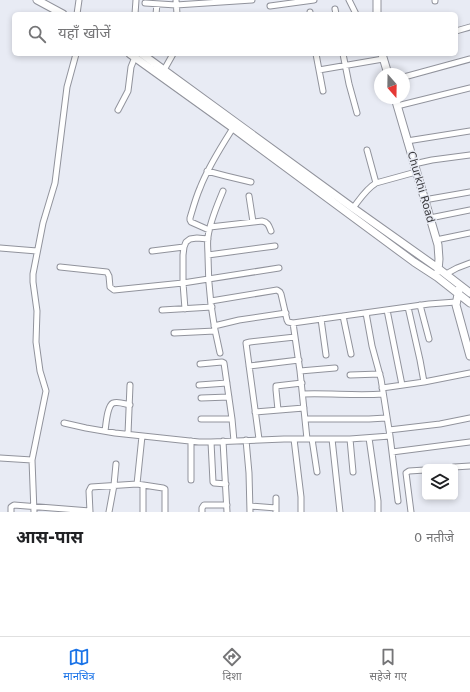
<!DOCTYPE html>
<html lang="hi">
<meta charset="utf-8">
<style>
body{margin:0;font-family:"DejaVu Sans","Noto Sans Devanagari",sans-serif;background:#f2f2f2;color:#202124}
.controls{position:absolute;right:12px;bottom:12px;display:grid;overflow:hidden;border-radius:6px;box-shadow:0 2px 6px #0003}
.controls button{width:36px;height:36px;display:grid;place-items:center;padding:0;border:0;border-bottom:1px solid #e0e0e0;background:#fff;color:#202124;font:20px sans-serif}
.compass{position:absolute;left:374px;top:68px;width:36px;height:36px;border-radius:50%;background:#fff;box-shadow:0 2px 6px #0003;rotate:160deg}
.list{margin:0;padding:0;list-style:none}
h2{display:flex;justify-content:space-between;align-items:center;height:52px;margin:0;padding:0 16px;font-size:17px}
h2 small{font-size:13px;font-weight:400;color:#757577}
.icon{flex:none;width:22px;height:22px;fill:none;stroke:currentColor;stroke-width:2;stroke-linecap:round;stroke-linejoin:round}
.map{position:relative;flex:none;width:470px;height:512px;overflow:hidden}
.search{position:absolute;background:#fff;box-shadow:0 2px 6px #0003;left:12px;right:12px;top:12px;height:44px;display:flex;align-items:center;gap:10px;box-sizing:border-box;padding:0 14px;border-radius:6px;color:#757577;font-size:15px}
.sheet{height:124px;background:#fff}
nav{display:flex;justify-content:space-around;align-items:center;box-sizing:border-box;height:56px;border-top:1px solid #e0e0e0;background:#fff;font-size:11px;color:#757577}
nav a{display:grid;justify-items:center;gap:2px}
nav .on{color:#1a73e8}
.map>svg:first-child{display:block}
</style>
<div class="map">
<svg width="470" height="512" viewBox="0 0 470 512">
<rect width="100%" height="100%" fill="#e8ebf4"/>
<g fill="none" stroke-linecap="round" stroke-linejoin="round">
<g stroke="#91939c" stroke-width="7">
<path id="street" d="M176,0L177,14
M349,0L356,14
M435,0V1
M145,3L176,5L252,0
M270,6L314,0
M335,9L336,14
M310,12V14
M77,14L79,0
M135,14L136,0
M156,14L157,4
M456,31L470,27
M316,54L323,91
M343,54L349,84L357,113
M164,70L173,54
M319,70L383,59
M404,77L470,59
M397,106L470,88
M118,110L128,91L131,67L135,57
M407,141L470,131
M367,150L376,183
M414,164L432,160L470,155
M207,171L226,176L251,182
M249,196L253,222
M424,200L470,192
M353,208C360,199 366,189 376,183L416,172
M430,218L470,210
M210,227L262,221C268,222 269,226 271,231
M209,230L191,222L190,220V218C193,208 196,197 200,188C208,167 221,147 233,128
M436,240L470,233
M0,248L37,251
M152,251L184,247
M208,255L275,246
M60,267L107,272L109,276L110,287L114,290L183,283L279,268
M446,274L457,268L470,263
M211,301L277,290L280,292L281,294L287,320L288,322L293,323L429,304L456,302
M420,305L429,339
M408,307L420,360L424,382
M185,309L183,283V255L184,247L186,242L190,239L197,238L208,239
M162,310L212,307
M387,310L402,385
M366,313L372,346L381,379L390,436L398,501
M343,316L351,354
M321,319L326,355
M293,323L300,371L307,439
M214,326L239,320L286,313
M174,333L215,331
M220,353C212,321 208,288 208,256C208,250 207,243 208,237C210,221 217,206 223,191
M200,364L222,362L224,363L232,419L234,441
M249,366L299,360
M300,371L335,368
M350,375L380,374
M199,385L227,383
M382,388L424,382L470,373
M303,394C330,393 357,396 383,394
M201,398L229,397
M278,410L276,390V386L302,383
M255,412L304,408
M201,419H232
M306,419H369L386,418
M64,423L86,428L115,433L199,442H211L284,439H350L390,436
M389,430L440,424L470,418
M105,431C106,425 107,406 113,403C118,401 125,404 130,405
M128,434L130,385
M369,438L378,501V512
M259,439L246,343L250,342L295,337
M294,439L301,497V512
M312,439L317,472
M332,439L340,512
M350,439L353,472
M246,440L249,473L250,512
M191,441V480
M223,441L227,512
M211,442L213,482L214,483L226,484
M392,452L470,442
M0,458L32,460
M454,467L470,466
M137,484L142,436
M276,498V512
M250,506L276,508
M11,512V507L14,505L90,511
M34,512L32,460L46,391L40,371L36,342L37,311L33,282V274L43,223L55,183L67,87L76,54
M90,512L89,491L91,487L137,484L163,488L165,489V512
M109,512L114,485L116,464
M143,512V485
M202,512V508L204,505H227
M411,512L406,473L409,471L425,470"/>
</g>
<g stroke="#91939c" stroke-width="9">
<path id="secondary" d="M37,0L63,14
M377,0V14
M130,54L233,128L414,262L437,277L470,303
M142,54L353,208L439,269L470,293
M382,54L388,74
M395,98L438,245L439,259L438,271
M459,289L456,305L470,356"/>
</g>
<use href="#street" stroke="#fff" stroke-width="5"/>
<use href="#secondary" stroke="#fff" stroke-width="7"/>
</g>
<g text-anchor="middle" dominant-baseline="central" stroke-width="3" stroke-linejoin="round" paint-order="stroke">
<g font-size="11" fill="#3b3b3f" stroke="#e8ebf4">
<text transform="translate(421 187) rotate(74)">Churkhi Road</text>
</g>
</g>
</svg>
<div class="controls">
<button><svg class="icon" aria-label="layers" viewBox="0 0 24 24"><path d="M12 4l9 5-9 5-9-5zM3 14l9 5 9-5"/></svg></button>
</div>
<svg class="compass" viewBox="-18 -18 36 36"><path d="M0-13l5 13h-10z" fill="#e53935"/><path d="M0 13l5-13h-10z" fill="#757577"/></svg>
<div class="search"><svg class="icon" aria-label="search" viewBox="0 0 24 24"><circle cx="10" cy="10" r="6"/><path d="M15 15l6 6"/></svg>यहाँ खोजें</div>
</div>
<section class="sheet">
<h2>आस-पास<small>0 नतीजे</small></h2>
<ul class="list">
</ul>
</section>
<nav>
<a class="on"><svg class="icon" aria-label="map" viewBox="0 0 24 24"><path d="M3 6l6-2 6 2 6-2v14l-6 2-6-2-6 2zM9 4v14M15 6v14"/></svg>मानचित्र</a>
<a><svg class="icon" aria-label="directions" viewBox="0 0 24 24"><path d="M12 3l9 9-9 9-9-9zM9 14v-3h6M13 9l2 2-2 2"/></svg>दिशा</a>
<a><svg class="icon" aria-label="saved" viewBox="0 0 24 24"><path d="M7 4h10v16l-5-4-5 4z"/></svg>सहेजे गए</a>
</nav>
